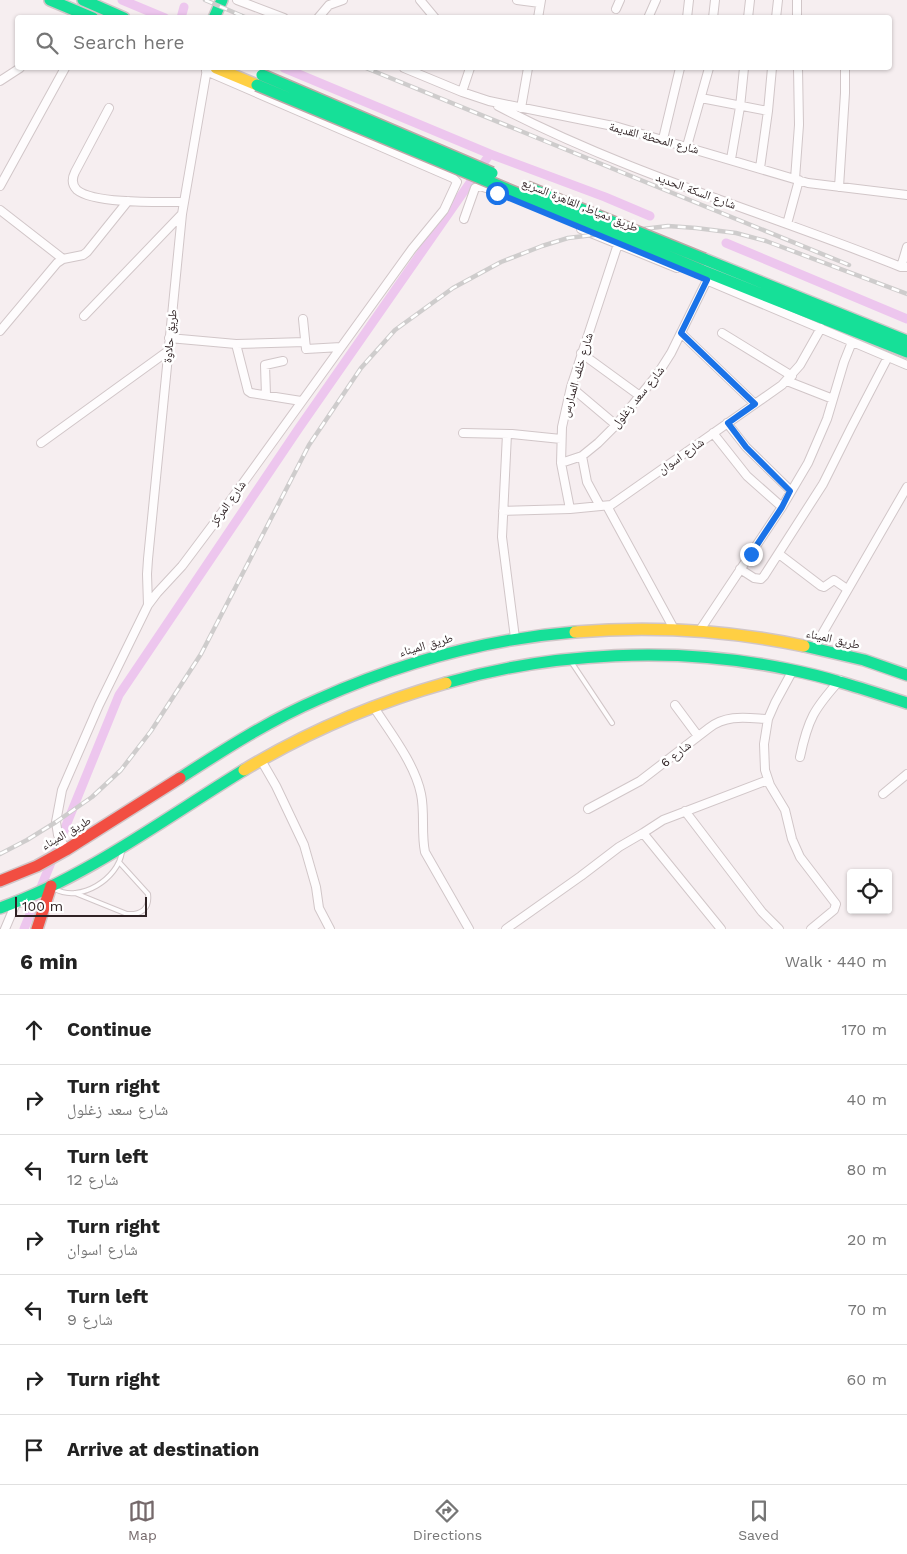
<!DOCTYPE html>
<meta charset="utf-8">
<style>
body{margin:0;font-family:"Work Sans","Noto Naskh Arabic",sans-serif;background:#f2f2f2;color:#222}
.controls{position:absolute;right:15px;bottom:15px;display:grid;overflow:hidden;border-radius:5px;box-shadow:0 1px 4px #0004}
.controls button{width:45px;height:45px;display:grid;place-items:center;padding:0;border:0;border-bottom:1px solid #e0e0e0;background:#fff;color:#222;font:25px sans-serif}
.scale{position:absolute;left:15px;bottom:12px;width:132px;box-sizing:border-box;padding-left:5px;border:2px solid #2f2224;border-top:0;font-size:14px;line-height:18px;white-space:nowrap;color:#2f2224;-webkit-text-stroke:4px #fff;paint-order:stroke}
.stop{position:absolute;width:15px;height:15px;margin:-11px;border:4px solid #1a73e8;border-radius:50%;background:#fff}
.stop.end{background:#1a73e8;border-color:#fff;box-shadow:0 1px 5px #0008}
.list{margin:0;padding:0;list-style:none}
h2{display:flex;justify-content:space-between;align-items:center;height:65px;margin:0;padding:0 20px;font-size:21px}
h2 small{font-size:16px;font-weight:400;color:#767676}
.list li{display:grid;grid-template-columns:32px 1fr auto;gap:15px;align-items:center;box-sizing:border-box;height:70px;padding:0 20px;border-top:1px solid #e0e0e0}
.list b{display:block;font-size:19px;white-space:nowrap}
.list p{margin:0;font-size:16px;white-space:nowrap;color:#767676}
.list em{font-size:16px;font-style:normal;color:#767676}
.icon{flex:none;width:28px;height:28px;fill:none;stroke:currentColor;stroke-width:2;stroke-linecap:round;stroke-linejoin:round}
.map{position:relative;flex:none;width:907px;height:929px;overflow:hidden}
.search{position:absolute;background:#fff;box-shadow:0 1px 4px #0004;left:15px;right:15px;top:15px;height:55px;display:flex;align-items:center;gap:12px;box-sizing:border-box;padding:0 18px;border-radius:5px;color:#767676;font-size:19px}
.sheet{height:555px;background:#fff}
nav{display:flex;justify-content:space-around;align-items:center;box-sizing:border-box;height:70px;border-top:1px solid #e0e0e0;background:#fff;font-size:14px;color:#767676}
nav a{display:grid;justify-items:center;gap:2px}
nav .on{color:#75696b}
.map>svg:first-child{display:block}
</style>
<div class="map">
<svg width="907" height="929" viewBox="0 0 907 929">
<rect width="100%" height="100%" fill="#f6eef0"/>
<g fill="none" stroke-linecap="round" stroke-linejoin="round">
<path stroke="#edc6ee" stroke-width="9" d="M122,0L165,18
M181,18L184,7
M284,68L490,154L605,197L650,216
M726,243L907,319
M24,929L119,695L299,428L490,154"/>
<g stroke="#d1c6c8" stroke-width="6">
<path id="lane" d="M572,663L612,723
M55,889C80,903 118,879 122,852
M75,893L127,914C141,915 150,909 148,894L119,862"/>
</g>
<g stroke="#d1c6c8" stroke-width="10">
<path id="street" d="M237,0L284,18
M420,0L435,18
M517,0L540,3
M797,0V18
M616,9L620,0
M318,18L329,5L343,0
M538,18L541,0
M648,18L656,0
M687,18L689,0
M713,18L715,0
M748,18L750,0
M776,18L778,0
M404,68L462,92L489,101L618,127L808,183L907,195
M0,81L20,68
M462,92L470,68
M701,98L768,111
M498,106C626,173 766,213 901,267H907
M109,108L75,172C72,178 71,184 77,190C94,204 160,202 183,202
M521,108L528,68
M663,139L680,68
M687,146L709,68
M731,159L740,107L744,68
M760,168L768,111L772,68
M795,179L799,125L798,68
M0,186L65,68
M839,187L845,93V68
M0,210L63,259
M464,219L475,188L480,186L486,188
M787,224L799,180
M581,229L677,268
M901,267L907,247
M706,280L907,365
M84,316L181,215
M303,319L306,349L341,347
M0,331L57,263L63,259L83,255L87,252L128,201
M681,333L755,404
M722,333L792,376
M169,338L236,344L305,342
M236,344L248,391L251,393L301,401
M581,353L640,396
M787,381L833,399
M571,387L616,425
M266,395L265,365L283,361
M727,423L746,447L791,491
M463,433L512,434L561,439
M713,433L747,476L782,507
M507,434L502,537L515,638
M41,443L168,351
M561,463L582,456
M600,506L587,482L582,456L598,443L616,425L657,375L671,353L707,280
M607,506L674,629
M570,509L561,463L562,427L571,387L618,244
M503,511L570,509L611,505L782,385L800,365L821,328
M779,554L821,586L824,587L834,580L847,589
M740,569L754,578L761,579L764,576L823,484L851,428L888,357
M148,605L147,574L148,559L182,214L207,69
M700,630L782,507L808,463L827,419L844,362L852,342
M814,648L907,487
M793,670L775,703L768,719L764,744L765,770L770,785L785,810L792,839L800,857L836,904L834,910L811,929
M675,705L698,736
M373,706C390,732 415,764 421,794C425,813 421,833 425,852L469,929
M800,757C808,719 814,709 840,680
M261,760L276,786L304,845L316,887L319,908L330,929
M883,794L907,774
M588,809L640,781L709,728C727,714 747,718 768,719
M685,811L762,912L779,929
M66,850L58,835L56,822L62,790L99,705L148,605L157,593L182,566L212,526L412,249L444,210L457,182L453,178L206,71
M5,929L16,903
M506,929L581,876L619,847L643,833
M721,929L643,833L663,820L768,780"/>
</g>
<g stroke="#d1c6c8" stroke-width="14">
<path id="fast" d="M50,0L93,18
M83,0L124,18
M214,18L222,0
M704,259L907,341
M701,270L907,352
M804,646L864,660L907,675
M446,683C553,652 677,646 787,669C828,677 867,690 907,703
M180,778C225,749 270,720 319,699C400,663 486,639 575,632
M0,908C85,878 167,817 244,770"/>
</g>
<g stroke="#d1c6c8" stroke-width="14">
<path id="slow" d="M216,68L257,85
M575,632C651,626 728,630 804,646
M244,770C307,732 375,703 446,683"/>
</g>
<g stroke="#d1c6c8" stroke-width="14">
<path id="jam" d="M0,881L37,866L66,850L180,778
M37,929L51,886"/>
</g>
<use href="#lane" stroke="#fefcfd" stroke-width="4"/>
<use href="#street" stroke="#fefcfd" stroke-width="8"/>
<use href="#fast" stroke="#16e098" stroke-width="11"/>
<use href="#slow" stroke="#ffcf43" stroke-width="11"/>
<use href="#jam" stroke="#f24e42" stroke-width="11"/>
<g stroke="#cecccc" stroke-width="4.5">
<path id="rail" d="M205,0L247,18
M366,68L849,265
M0,854L27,840L56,822L92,797L121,770L151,731L201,654L309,445L361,368L395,330L453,288L501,262L542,246L568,238L668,226L696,228L736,233L766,241L907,294"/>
</g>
<use href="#rail" stroke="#fff" stroke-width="2.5" stroke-dasharray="8" stroke-linecap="butt"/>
<g stroke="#bea8a7" stroke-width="14" stroke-linecap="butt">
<path id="fast-bridge" d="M262,75L492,173
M257,85L701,270
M527,187L704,259"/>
</g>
<use href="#fast-bridge" stroke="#16e098" stroke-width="11"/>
</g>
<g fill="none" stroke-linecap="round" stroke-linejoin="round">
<path stroke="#1a73e8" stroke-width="6" d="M497,193L707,280L681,333L755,404L728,423L746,447L790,491L782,507L751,554"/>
</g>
<g text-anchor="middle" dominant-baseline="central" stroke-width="5" stroke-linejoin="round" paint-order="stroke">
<g font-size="12" fill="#2f2224" stroke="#fff">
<text transform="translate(654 138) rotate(15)">شارع المحطة القديمة</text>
<text transform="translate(696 191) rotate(20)">شارع السكة الحديد</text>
<text transform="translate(580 205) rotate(22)">طريق دمياط, القاهرة السريع</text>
<text transform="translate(170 336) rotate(-84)">طريق حلاوة</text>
<text transform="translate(577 375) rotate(-74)">شارع خلف المدارس</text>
<text transform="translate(638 397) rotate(-51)">شارع سعد زغلول</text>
<text transform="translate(681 456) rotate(-35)">شارع اسوان</text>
<text transform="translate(228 503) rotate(-54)">شارع المركز</text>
<text transform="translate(833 639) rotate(13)">طريق الميناء</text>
<text transform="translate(426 645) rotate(-16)">طريق الميناء</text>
<text transform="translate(676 754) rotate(-38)">شارع 6</text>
<text transform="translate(66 833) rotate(-30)">طريق الميناء</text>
</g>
</g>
</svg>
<div class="controls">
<button><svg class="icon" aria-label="locate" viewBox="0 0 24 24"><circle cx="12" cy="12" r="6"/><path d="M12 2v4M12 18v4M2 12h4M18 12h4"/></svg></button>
</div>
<div class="scale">100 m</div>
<div class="stop" style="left:497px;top:193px"></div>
<div class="stop end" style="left:751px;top:554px"></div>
<div class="search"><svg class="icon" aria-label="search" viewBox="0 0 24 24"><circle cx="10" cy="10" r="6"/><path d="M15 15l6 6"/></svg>Search here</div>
</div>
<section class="sheet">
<h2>6 min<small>Walk · 440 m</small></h2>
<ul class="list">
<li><svg class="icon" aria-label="ahead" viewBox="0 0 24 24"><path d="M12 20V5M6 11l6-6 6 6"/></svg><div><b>Continue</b></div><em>170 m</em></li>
<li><svg class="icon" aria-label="right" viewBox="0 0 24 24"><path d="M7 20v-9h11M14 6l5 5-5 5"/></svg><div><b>Turn right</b><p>شارع سعد زغلول</p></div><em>40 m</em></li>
<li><svg class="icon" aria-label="left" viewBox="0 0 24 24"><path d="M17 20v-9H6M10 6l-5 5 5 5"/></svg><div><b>Turn left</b><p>شارع 12</p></div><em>80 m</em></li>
<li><svg class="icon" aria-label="right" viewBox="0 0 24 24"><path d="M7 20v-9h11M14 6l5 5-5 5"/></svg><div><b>Turn right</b><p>شارع اسوان</p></div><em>20 m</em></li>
<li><svg class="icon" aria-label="left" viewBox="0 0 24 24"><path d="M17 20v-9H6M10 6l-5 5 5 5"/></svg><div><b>Turn left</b><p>شارع 9</p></div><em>70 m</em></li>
<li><svg class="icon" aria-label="right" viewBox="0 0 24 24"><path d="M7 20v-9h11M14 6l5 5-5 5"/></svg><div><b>Turn right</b></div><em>60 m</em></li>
<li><svg class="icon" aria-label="arrive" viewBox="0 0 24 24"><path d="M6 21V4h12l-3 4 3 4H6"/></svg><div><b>Arrive at destination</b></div></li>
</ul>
</section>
<nav>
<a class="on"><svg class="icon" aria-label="map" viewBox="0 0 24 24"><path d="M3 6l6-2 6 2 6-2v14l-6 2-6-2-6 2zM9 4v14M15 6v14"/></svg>Map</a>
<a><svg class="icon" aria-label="directions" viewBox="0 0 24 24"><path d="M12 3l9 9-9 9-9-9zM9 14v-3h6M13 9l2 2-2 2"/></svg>Directions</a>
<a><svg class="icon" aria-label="saved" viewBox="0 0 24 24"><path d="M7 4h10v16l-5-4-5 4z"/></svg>Saved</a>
</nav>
